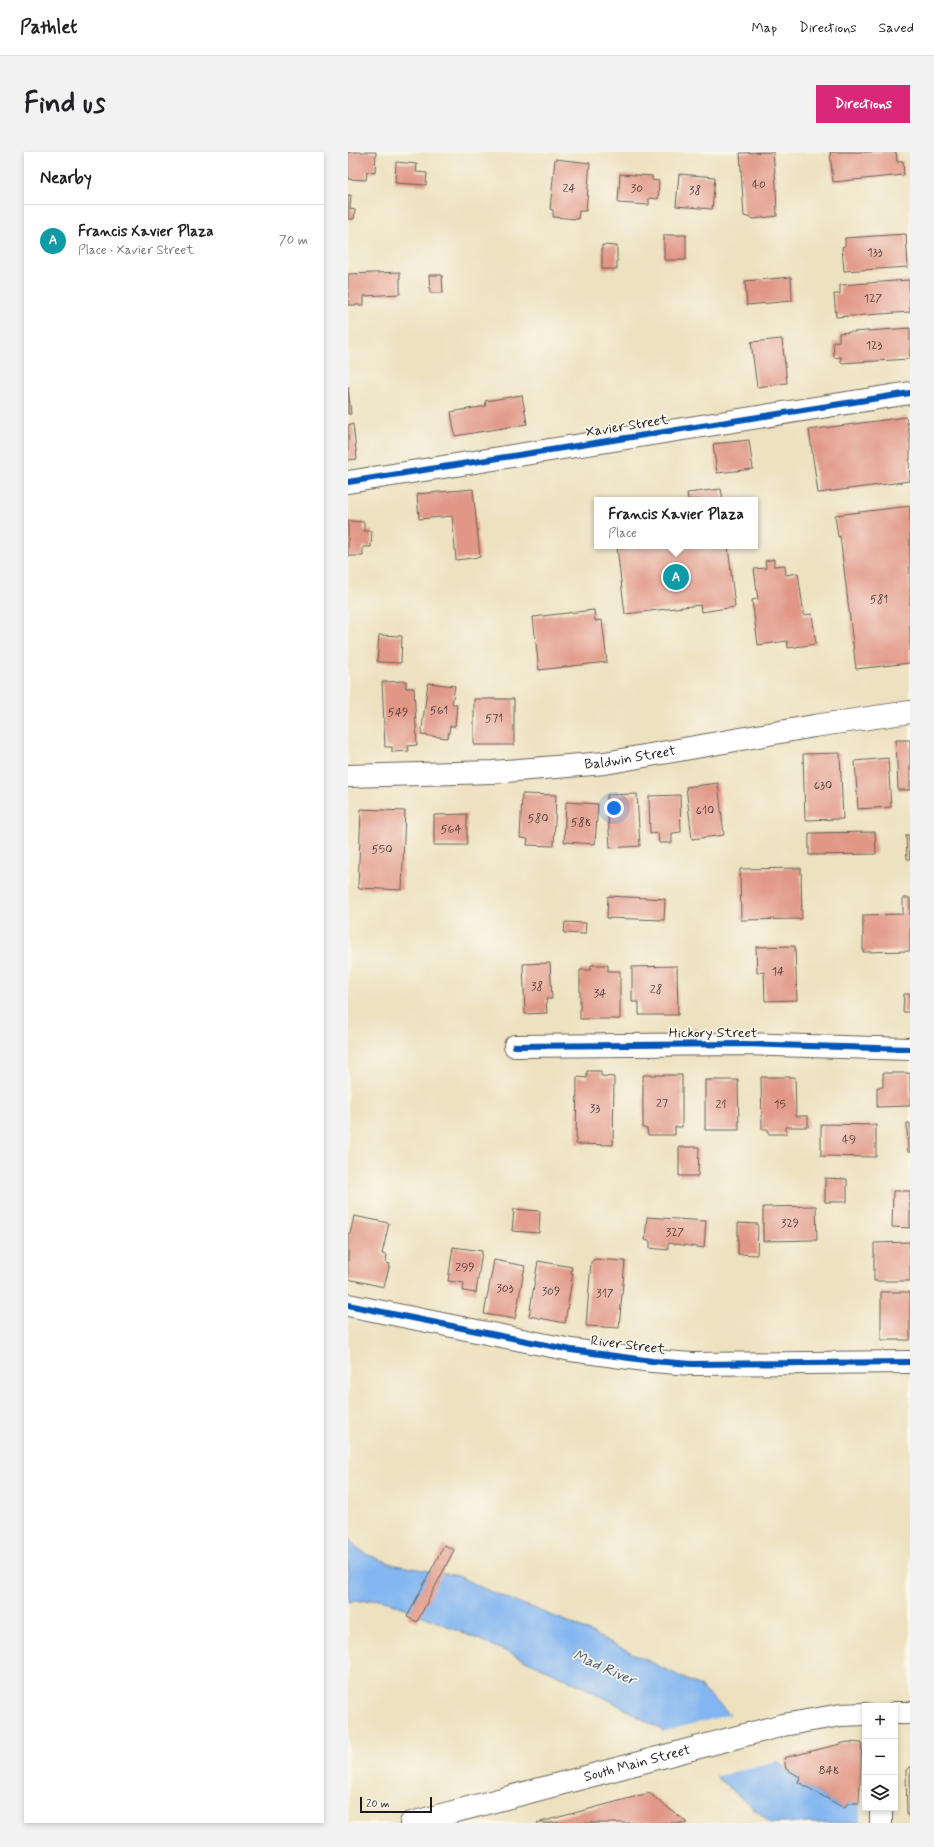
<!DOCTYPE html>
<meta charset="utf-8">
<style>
body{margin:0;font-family:Mynerve,sans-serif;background:#f2f2f2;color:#202124}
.controls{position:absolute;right:12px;bottom:12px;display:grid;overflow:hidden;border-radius:0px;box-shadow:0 2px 6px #0003}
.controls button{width:36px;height:36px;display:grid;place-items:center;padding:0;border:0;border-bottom:1px solid #e0e0e0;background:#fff;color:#202124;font:20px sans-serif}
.scale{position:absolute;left:12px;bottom:10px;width:72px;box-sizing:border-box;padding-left:4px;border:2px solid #1c1c1c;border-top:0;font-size:11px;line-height:14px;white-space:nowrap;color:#1c1c1c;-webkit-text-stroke:3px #fbf7ec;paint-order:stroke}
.you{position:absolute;left:266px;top:656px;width:14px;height:14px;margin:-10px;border:3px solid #fff;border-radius:50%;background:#1a73e8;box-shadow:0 0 0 6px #1a73e833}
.badge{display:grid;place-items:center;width:26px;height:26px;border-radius:50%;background:#db2777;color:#fff;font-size:13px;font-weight:700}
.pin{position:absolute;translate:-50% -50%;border:2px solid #fff;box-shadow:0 1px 4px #0006}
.popup{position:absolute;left:246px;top:345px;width:164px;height:52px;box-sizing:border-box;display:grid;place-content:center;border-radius:0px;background:#fff;filter:drop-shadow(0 1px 3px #0005);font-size:13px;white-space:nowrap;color:#757577}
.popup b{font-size:15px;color:#202124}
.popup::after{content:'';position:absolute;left:50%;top:100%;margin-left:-8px;border:8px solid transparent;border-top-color:#fff}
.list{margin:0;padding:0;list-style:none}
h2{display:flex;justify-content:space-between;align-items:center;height:52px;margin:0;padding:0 16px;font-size:17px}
h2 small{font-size:13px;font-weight:400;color:#757577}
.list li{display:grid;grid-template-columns:26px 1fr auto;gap:12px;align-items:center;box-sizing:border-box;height:72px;padding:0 16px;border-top:1px solid #e0e0e0}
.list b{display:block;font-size:15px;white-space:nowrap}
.list p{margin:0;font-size:13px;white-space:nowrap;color:#757577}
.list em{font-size:13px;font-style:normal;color:#757577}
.icon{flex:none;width:22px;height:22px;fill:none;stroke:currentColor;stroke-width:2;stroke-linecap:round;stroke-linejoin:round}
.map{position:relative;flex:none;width:562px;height:1671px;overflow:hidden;border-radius:0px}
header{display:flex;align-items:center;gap:24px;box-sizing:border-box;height:56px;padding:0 20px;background:#fff;border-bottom:1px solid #e0e0e0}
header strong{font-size:19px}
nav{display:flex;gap:22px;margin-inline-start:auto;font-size:14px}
.intro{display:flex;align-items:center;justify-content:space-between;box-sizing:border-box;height:96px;padding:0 24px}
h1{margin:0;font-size:28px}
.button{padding:10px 18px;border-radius:0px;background:#db2777;color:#fff;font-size:14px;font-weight:700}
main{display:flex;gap:24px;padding:0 24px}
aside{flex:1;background:#fff;border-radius:0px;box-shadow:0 2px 6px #0003}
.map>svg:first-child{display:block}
</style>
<header>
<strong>Pathlet</strong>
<nav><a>Map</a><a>Directions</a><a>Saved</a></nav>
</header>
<div class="intro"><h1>Find us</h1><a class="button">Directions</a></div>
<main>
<aside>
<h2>Nearby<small></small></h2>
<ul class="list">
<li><span class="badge" style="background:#0f9aa8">A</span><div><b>Francis Xavier Plaza</b><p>Place · Xavier Street</p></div><em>70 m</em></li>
</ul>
</aside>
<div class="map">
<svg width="562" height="1671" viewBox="0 0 562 1671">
<rect width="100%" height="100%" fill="#fbf7ec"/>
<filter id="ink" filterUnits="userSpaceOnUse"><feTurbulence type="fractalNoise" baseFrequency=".025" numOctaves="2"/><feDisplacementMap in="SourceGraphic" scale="8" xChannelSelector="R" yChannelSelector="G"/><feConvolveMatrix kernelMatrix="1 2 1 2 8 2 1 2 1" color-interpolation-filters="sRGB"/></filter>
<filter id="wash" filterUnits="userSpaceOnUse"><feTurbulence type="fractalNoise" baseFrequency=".012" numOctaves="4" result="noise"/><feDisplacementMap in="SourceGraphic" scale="16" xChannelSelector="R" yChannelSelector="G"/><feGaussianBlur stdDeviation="0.9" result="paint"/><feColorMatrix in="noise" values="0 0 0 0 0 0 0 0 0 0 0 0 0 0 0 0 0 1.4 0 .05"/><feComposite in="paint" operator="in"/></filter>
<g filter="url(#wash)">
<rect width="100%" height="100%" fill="#ede1c0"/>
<path fill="#83b6f0" stroke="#506986" d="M0,1386L8,1395L20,1403L48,1413L110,1424L141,1439L223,1471L352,1534L438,1617L452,1625L450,1630L496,1656L500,1651H510L534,1671H423L311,1576C294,1568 280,1558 263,1549C191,1512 115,1481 40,1449L32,1447L0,1450Z"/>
<path fill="#ede1c0" d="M384,1562L432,1608L366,1625L313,1580Z
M512,1650L517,1656H519L536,1671H512Z"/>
<g id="blocks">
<path fill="#e19786" d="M0,0H28L27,21L19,20L18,28L0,27Z
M425,0L428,33L429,64L406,67L396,64L392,1Z
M482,0H548L549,10L555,9L556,23L485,30Z
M207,7L242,11L238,59H231L230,67L205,65V58L202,57Z
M48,10L69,12L68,20L79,21L78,33L47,31Z
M272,22L304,24V28L311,29L310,47L301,46V53L270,51Z
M331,22L367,25L364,57L328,54Z
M0,43H3L2,57L7,58L6,67H0Z
M558,82L560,115L496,119L494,95L497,94V86Z
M316,83H338V108H316Z
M254,93L269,94V117H254Z
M52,120V142L16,144V153H0V122Z
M81,123H94L95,141H82Z
M443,125L444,149L399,153L397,129Z
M561,128L562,160L488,165L486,142H492V133Z
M562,176V207L493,211V205L486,206L485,190L491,189V181Z
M434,187L439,231L409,235L403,190Z
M0,235L3,262H0Z
M174,243L179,272L107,284L103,260L138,254L137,249Z
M558,265L562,286V308H561L562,329L470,341L461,278Z
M5,272L9,307L0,308V273Z
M401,288L405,317L369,321L365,292Z
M125,337L132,405L108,408L104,364L71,367L69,342Z
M373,337L375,348H340L339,341Z
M562,354V511L508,517L492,384L490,385L487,363Z
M0,369L16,370V379H24L23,395H15V404H0Z
M287,394H380L387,455L353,460L352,453L277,462L269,396Z
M426,407V414L437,413L438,423L450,421L456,463L464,462L468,492L440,496L439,489L410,493L404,448L410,447L406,417L418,416L417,409Z
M246,458L247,469L254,468L259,510L191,518L185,465Z
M31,483L54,484L53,511L29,510Z
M58,529V536H66L69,593L60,594L61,599L44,600V595H37L34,530Z
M80,531L107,534L104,552H109L107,574H102L100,586L73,583Z
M126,547H166V593H126Z
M548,588H562V638H550Z
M492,601L495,667L457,668L455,602Z
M540,606L543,655L510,657L507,609Z
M370,631L376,683L344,687L338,635Z
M174,642L208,643L206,694L179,693L180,687L172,686Z
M289,642L292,694L262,696L259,643Z
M332,643L333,680L324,681V691H311L310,681L302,682L301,644Z
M218,650L250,652L247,692L216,690Z
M13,657L57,659L54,738L10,736Z
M119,662V693H86V663Z
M527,680L528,702L461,703V681Z
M558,683H562V707H559Z
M453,716L454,767L393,768L392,717Z
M260,744L317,747L316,768L259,766Z
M555,746H562V799L515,800V763L555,762Z
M217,770L238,771L237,782L216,781Z
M447,794L449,848L417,849L416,820L409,821L408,795Z
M202,811L204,847H198L199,861L177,862L175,812Z
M243,813H260V819H272V867H232V818H243Z
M329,814L330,863H291V850H284V815Z
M556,842H562V860H555Z
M239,919H253V924L266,925L265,993L228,992L229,925L239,926Z
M535,921H562V954L529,955V935H535Z
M295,923H334V975H327V983H300L299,977L295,976Z
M413,925H447L448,964H460V975H438V982H420V977H414Z
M357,928H390L391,978H357Z
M559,971H562V1000H560Z
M473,972L528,973V1005L473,1004Z
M331,995H351L350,1024H331Z
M477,1026L499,1027V1050H477Z
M545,1039H562V1076L544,1075Z
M468,1054L469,1088L415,1089V1055Z
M166,1057L192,1059L191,1081L164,1079Z
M6,1064L41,1071L34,1102L39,1103L38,1111L42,1112L36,1135L0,1127V1081L2,1082Z
M299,1065L358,1069L356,1096L320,1091V1098L302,1096V1089L297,1088Z
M390,1071L410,1072L409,1103L390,1102Z
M562,1090V1129H526V1091Z
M105,1095L134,1099L128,1141L115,1139L116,1131L100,1129Z
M247,1107L277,1109L271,1176L238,1174L243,1110Z
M146,1108L177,1114L167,1167L136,1162Z
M190,1109L224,1115L223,1121H225L217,1171L181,1164Z
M533,1140H562V1188H533Z
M96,1393L106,1398L69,1470L59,1465Z
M500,1590L514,1591L511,1651H500L496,1656L450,1630L452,1625L438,1617L436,1606Z
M562,1614V1665L559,1662L558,1618Z
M301,1641L340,1671H189Z"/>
</g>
</g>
<g filter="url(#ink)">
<use href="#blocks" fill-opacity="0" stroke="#656155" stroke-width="1"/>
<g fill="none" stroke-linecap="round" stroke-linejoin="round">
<g stroke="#656155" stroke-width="24">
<path id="minor" d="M0,330L562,241
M167,894L396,892L562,897
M0,1153L223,1198L304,1209L344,1212L562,1210"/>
</g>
<g stroke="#656155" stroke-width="24">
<g id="major">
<path id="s1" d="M0,624L145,620L257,611L466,574L562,560"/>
<path d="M547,1561H562"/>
<path id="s2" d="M63,1671L435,1573L493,1563L517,1562"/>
<path d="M533,1671V1656"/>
</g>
</g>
<use href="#minor" stroke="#fff" stroke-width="22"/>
<use href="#major" stroke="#fff" stroke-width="22"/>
<g stroke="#fbf7ec" stroke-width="8">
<path id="cycleway" d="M0,330L562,241
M167,894L396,892L562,897
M0,1153L223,1198L304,1209L344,1212L562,1210"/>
</g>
<use href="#cycleway" stroke="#0057b8" stroke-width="6"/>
</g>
</g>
<g text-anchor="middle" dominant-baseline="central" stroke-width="3.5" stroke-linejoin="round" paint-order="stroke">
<g font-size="12" fill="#4d3b36">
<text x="411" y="33">40</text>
<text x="221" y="37">24</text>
<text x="289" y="37">30</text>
<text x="347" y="39">38</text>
<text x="527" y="101">133</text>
<text x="525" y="147">127</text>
<text x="526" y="194">123</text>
<text x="531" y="448">581</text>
<text x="91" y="559">561</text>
<text x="50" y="561">549</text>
<text x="146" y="567">571</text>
<text x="475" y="634">630</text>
<text x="357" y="659">610</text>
<text x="190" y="667">580</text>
<text x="233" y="671">588</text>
<text x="103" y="678">564</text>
<text x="34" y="698">550</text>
<text x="430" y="820">14</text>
<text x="189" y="835">38</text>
<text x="308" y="838">28</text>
<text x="252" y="842">34</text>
<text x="314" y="952">27</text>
<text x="373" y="953">21</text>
<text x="432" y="953">15</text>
<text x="247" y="957">33</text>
<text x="501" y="988">49</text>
<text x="442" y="1072">329</text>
<text x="327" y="1081">327</text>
<text x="117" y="1116">299</text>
<text x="157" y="1137">303</text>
<text x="203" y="1140">309</text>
<text x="257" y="1142">317</text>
<text x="481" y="1619">848</text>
</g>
<g font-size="14" fill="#1c1c1c" stroke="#fbf7ec">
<text transform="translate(279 274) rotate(-9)">Xavier Street</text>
<text stroke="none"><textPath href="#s1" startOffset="283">Baldwin Street</textPath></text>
<text x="365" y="881">Hickory Street</text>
<text transform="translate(280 1193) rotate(7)">River Street</text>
<text stroke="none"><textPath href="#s2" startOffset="234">South Main Street</textPath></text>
</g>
<g font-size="15" font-style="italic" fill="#455a71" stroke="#fbf7ec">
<text transform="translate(256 1516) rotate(24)">Mad River</text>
</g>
</g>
</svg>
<div class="controls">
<button>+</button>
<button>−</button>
<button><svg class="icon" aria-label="layers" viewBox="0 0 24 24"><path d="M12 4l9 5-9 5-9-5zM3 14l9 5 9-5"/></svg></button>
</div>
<div class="scale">20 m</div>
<div class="you"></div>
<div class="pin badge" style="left:328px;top:425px;background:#0f9aa8">A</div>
<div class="popup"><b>Francis Xavier Plaza</b>Place</div>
</div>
</main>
